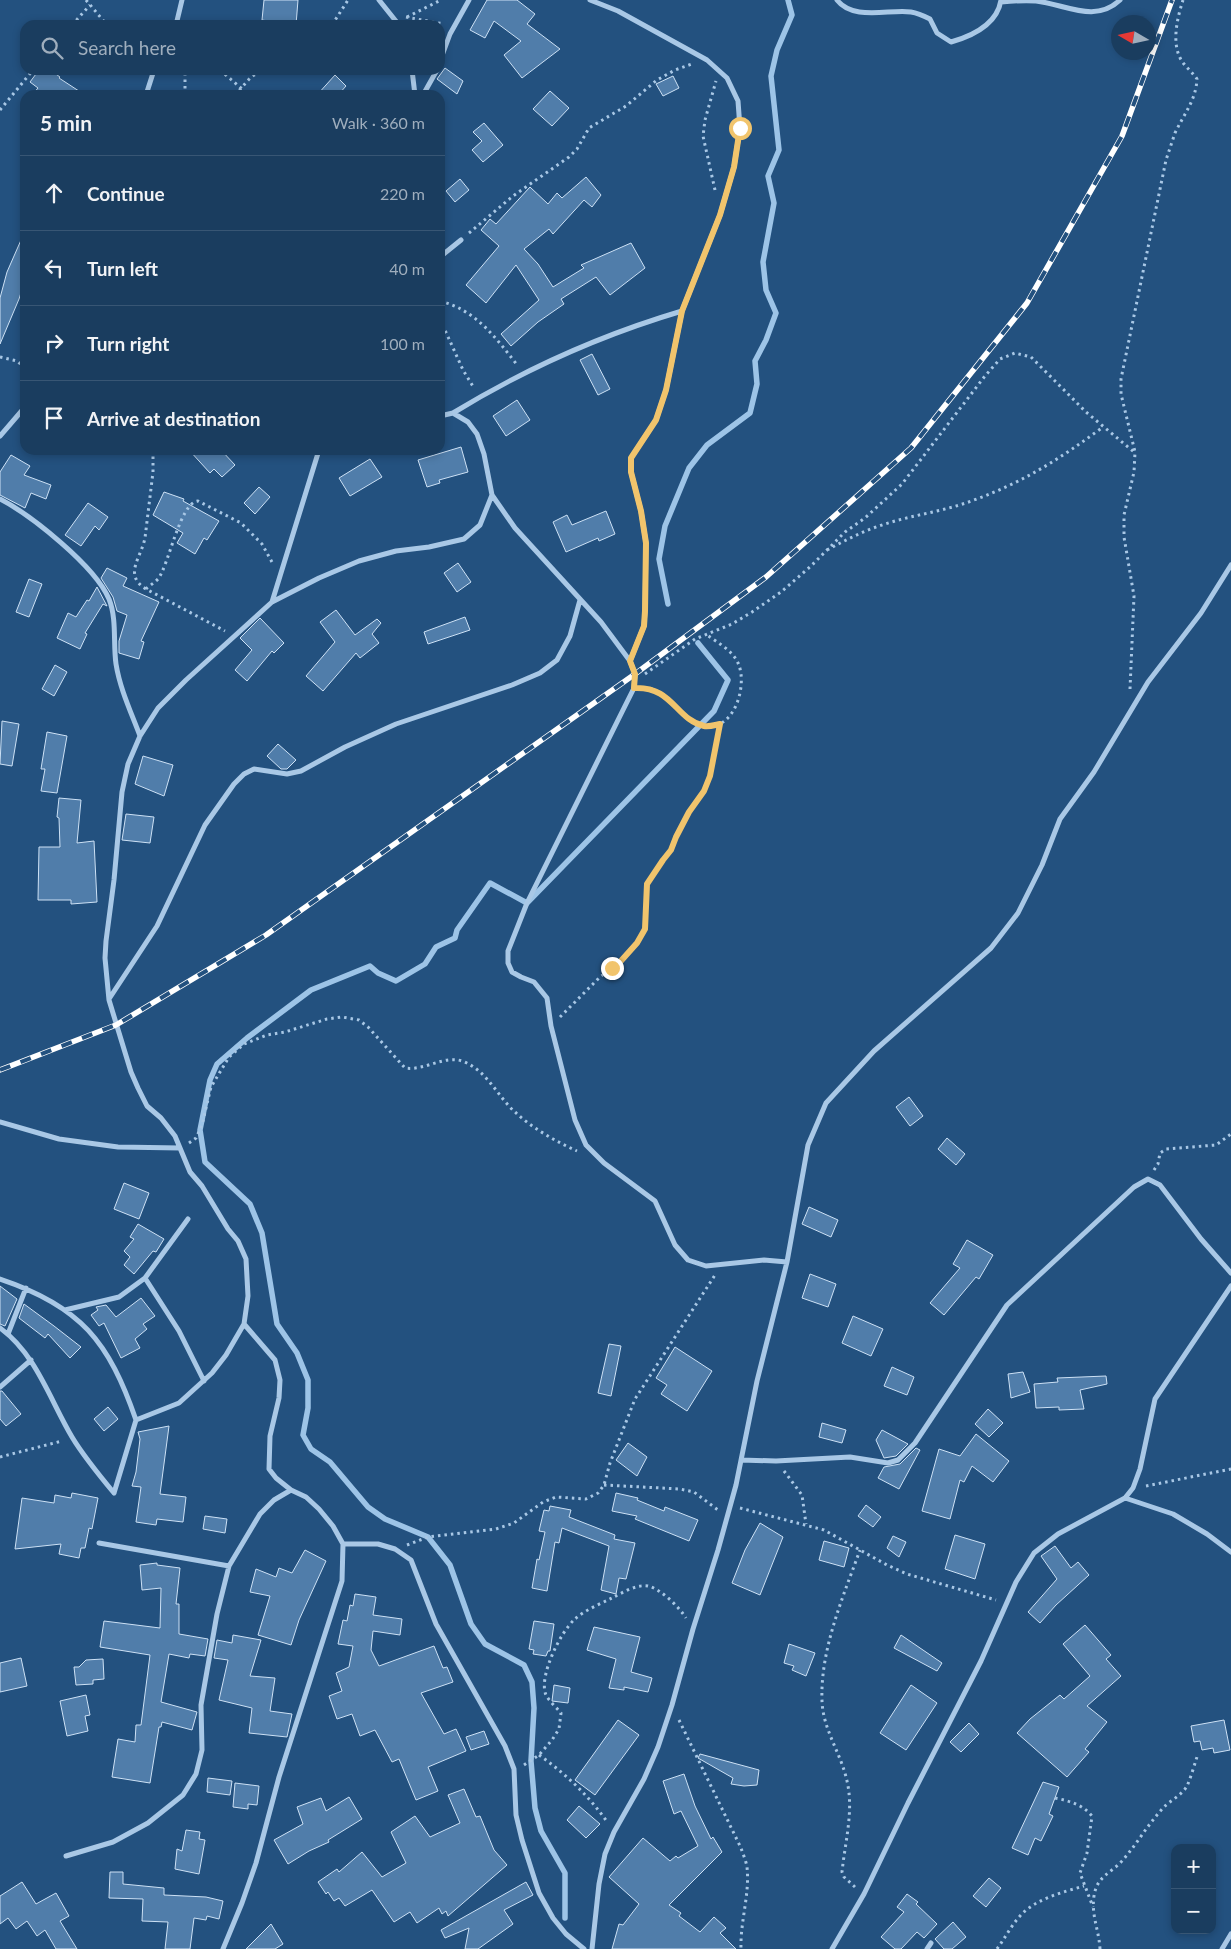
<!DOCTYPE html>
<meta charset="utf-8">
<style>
body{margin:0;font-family:Lato,sans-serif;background:#234465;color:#f1f3f6}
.controls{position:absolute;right:15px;bottom:15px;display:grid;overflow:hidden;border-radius:10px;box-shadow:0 2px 8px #0003}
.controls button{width:45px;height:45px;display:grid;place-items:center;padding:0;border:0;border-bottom:1px solid #385674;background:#1a3d5f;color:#f1f3f6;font:25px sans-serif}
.compass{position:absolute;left:1111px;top:15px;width:45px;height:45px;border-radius:50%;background:#1a3d5f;box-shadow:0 2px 8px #0003;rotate:279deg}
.stop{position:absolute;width:15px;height:15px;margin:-11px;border:4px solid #f1c46c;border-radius:50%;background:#fff}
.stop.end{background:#f1c46c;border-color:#fff;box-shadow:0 1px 5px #0008}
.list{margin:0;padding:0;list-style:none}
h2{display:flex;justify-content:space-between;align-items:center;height:65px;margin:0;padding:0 20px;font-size:21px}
h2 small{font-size:16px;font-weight:400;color:#9faebd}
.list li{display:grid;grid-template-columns:32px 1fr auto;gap:15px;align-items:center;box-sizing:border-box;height:75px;padding:0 20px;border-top:1px solid #385674}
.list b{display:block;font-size:19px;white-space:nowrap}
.list em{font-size:16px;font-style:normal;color:#9faebd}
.icon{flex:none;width:28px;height:28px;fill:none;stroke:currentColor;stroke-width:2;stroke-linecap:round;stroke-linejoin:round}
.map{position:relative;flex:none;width:1231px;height:1949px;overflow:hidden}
.search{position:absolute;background:#1a3d5f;box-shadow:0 2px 8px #0003;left:20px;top:20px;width:425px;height:55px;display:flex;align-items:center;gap:12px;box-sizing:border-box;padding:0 18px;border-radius:15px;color:#9faebd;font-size:19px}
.panel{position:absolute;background:#1a3d5f;box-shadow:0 2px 8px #0003;left:20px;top:90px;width:425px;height:365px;border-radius:15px}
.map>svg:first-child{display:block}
</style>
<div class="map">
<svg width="1231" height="1949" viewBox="0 0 1231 1949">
<rect width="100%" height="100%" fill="#23517f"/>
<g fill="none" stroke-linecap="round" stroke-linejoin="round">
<path stroke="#9dc4e7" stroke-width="5.5" d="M668,604L659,559L665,526L689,468L707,445L750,413L757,384L755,361L766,340L776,313L766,290L763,262L774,203L768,176L779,150L771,76L777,50L792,15L788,0
M565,1918V1873L541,1831L535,1808L531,1761L534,1708L532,1682L524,1665L485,1644L471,1624L450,1565L428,1537L385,1519L368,1507L330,1462L311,1449L303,1435L308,1408V1380L297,1353L277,1324L262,1233L250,1204L205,1162L200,1130L210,1080L217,1064L247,1038L311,990L370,966L378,973L396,981L425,964L436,947L455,938L457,930L490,883L527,903L714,711L728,680L698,643"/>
</g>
<path fill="#507daa" stroke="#cde1f5" d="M264,0H298L296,25H267L268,21L262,20Z
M487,0H517L535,14L527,24L560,49L522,78L504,55L521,41L494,21L485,38L470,30Z
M445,68L463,81L457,94L437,79Z
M39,70H50L60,77L59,78L85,95H32L38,88L30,82Z
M335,75L346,86L338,95H317Z
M673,76L679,88L663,96L656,84Z
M550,91L569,108L552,126L533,109Z
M484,123L503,145L483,162L472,150L482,141L473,132Z
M586,177L601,195L592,207L584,200L553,234L549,229L524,249L538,264L553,287L584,268L581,265L631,243L645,268L610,295L596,277L561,299L564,304L538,322L511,346L501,334L539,300L516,265L486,303L466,285L499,246L481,230L490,219L496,224L530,187L548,204L557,193L562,198Z
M460,179L469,190L455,202L446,191Z
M25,231V280L19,299L0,344V298L7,272Z
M592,354L610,389L598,395L580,360Z
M517,400L530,420L506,436L493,416Z
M461,447L468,472L439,480L440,483L427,487L418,460Z
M189,450H221L235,465L222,477L214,469L210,473Z
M11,455L30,466L24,475L51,485L46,499L31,493L25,508L0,495V472Z
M370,459L382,477L350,496L339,478Z
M259,487L270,497L255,514L244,503Z
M164,492L184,499L183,501L219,521L207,540L204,538L195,554L177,543L183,533L153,515Z
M88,503L108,517L99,530L95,526L81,546L65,535Z
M606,511L615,534L599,541L598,538L566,552L553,522L567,515L572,525Z
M458,563L471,582L457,592L444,573Z
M107,568L127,578L123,586L159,602L141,641L144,642L139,659L119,653V641L127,615L117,611L113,597L101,578Z
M29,579L42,584L29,617L16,612Z
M97,587L107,606L103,604L85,633L87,634L80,649L57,638L68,613L76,617L87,600L89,601Z
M336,610L355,635L377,619L381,623L372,634L379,643L360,658L356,653L323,691L306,676L335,642L320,622Z
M465,617L470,630L428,644L424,632Z
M260,618L284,643L274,653L272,651L247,681L235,670L252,650L240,638Z
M55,665L67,672L54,696L42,689Z
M2,721L19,724L12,766L0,764Z
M47,732L67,736L57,793L41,791L45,769H41Z
M278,744L296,760L287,769H281L267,756Z
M143,756L173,765L164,796L135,784Z
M59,798L81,800L77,843L94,841L97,902L71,904V900H38L39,847H60L59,818L57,817Z
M126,814L154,817L150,843L122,840Z
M909,1097L923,1116L910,1126L896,1107Z
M947,1138L965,1154L956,1165L938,1149Z
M124,1183L149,1193L139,1219L114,1209Z
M809,1207L838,1220L831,1237L802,1224Z
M138,1224L164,1239L156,1252L153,1251L134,1274L124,1265L130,1257L124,1251L134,1239L130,1237Z
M967,1240L993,1255L979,1279L976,1277L944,1315L930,1303L960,1268L953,1264Z
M810,1274L836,1284L828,1307L802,1298Z
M0,1286L17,1299L5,1326L0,1324Z
M141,1298L155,1316L143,1324L147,1329L135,1339L140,1348L121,1358L104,1323L99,1326L91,1315L98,1310L96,1307L106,1305L116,1317Z
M24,1304L54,1326L81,1347L70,1358L48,1334L45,1338L19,1318Z
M853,1316L883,1329L871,1356L842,1343Z
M609,1344L621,1346L611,1396L598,1393Z
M675,1347L712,1371L687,1411L661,1394L667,1385L656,1378Z
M892,1367L914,1377L907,1395L884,1386Z
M1023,1372L1030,1392L1011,1398L1008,1374Z
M1106,1376L1107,1384L1080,1390L1084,1409L1059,1410V1407L1036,1408L1034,1384L1058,1382L1057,1378Z
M0,1391H2L21,1414L6,1426L0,1419Z
M108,1407L118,1419L104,1431L94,1419Z
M988,1409L1003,1423L989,1437L975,1424Z
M822,1423L846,1430L842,1443L819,1437Z
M169,1426L160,1494L186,1497L183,1522L157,1519L156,1525L136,1522L141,1487L132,1486L136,1472L140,1439L138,1432Z
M882,1430L908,1444L896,1456L884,1458L876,1440Z
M976,1434L1009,1461L993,1482L972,1466L964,1482L960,1480L950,1519L922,1511L939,1449L960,1456Z
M628,1443L647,1457L637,1476L616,1460Z
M916,1448L920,1450L899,1489L878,1478L884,1467L900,1464Z
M72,1493L98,1498L92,1529L89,1528L85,1548H81L79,1558L59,1554L61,1544L15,1549L22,1498L54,1503L55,1495L71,1498Z
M616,1493L638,1498L637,1500L664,1511L665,1507L698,1520L689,1541L635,1519L637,1516L612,1511Z
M866,1505L881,1517L873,1527L858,1516Z
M550,1506L571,1510L569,1517L615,1535L614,1539L635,1543L626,1579L619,1578L616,1594L601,1590L609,1546L562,1528L559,1543L555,1542L547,1591L532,1588L537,1559L539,1560L545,1532L539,1531L544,1510L549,1511Z
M205,1516L227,1519L225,1533L203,1529Z
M760,1523L783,1537L760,1595L732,1583L745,1550Z
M955,1535L985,1544L975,1579L945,1569Z
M893,1536L906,1542L899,1557L887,1548Z
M824,1541L849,1548L844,1567L819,1560Z
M1055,1546L1071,1568L1078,1562L1089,1575L1056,1605L1040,1623L1028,1612L1057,1579L1041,1556Z
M305,1550L326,1561L299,1620L291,1645L258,1635L270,1596L250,1592L256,1569L276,1577L279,1568L292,1573Z
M157,1563V1565L180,1568L176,1604H179V1634L208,1639L205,1656L190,1654L189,1658L169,1654L161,1702L197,1712L192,1730L162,1722L161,1727H159L150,1783L112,1777L118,1739L135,1742L136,1725H141L150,1655L100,1647L104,1621L160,1628L161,1588L142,1590L140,1565Z
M355,1594L376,1597L373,1615L402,1619L400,1635L373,1631L371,1650L379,1666L434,1646L443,1668L447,1667L453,1682L421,1693L444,1734L456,1729L466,1751L428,1767L438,1791L416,1800L399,1759L392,1762L375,1730L360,1736L352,1714L337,1719L329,1696L342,1691L336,1673L349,1667L353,1646L338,1644L343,1620L347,1621L350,1605L353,1606Z
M534,1621L554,1624L550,1651H548L546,1656L533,1654L534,1650L529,1649Z
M1085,1625L1111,1655L1106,1659L1121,1676L1087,1706L1107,1722L1085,1749L1089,1752L1067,1777L1017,1733L1030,1719L1060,1695L1064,1699L1090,1676L1063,1644Z
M594,1627L640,1637L631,1672L652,1678L648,1692L624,1687V1690L609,1688L616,1659L587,1650Z
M233,1635L261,1640L250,1676L275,1678L270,1711L292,1714L287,1737L249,1733L252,1708L219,1700L228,1660L214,1658L217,1640L232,1643Z
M901,1635L942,1663L937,1671L894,1648Z
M789,1644L815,1653L806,1676L792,1670L794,1666L784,1663Z
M21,1658L27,1686L0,1692V1663Z
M103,1659L104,1679L93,1680V1684L76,1685L74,1667H79L86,1660Z
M554,1685L570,1688L568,1703L552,1701Z
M911,1685L937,1703L906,1750L880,1733Z
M86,1695L90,1715L85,1716L88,1731L67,1736L60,1701Z
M618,1720L639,1735L595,1795L575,1780Z
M1224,1720L1230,1750L1214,1753L1213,1748L1202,1750L1200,1741L1194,1742L1191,1726Z
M969,1723L979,1734L961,1752L950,1742Z
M484,1731L489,1744L471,1750L466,1737Z
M700,1754L759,1770L757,1785L744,1786L731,1784L733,1778L698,1758Z
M684,1774L695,1806L711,1839L713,1837L722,1852L669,1905L681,1913L679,1916L700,1932L714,1917L726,1928L720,1933L736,1949H612L619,1924L623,1925L639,1904L609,1877L643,1838L670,1861L676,1856L678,1858L698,1846L681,1811L674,1814L663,1781Z
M208,1778L232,1781L230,1795L207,1792Z
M1043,1782L1059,1787L1049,1814L1053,1816L1041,1841L1035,1838L1028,1855L1012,1848Z
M235,1783L259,1786L257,1805L248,1804V1809L233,1807Z
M464,1789L476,1817L480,1816L494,1850L507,1865L448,1916L446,1911L442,1914L439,1908L417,1923L410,1912L394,1922L372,1890L345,1906L339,1898L334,1901L328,1892L326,1894L318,1882L337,1869L339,1872L362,1852L382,1877L406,1863L391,1832L415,1816L430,1837L460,1823L448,1795Z
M349,1797L362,1819L328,1840L329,1842L309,1851L288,1864L274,1840L303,1824L297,1807L321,1798L326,1811Z
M579,1806L600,1824L586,1838L567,1820Z
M186,1830L200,1832L199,1839L205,1840L199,1874L175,1869L177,1849L182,1851Z
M110,1872H123V1884L164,1888V1895L206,1897L223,1901L219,1919L207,1916L206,1920L194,1918L190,1949H165L168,1922L142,1921L143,1899L109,1898Z
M989,1878L1001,1888L986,1907L973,1896Z
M22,1882L36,1904L56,1893L69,1916L60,1921L77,1949H56L45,1930L37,1936L27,1921L16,1929L8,1918L0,1924V1896Z
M526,1882L533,1895L504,1910L513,1924L478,1949H465L469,1928L445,1938L441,1930Z
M907,1894L918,1902L916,1904L937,1924L924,1938L917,1932L901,1949H895L881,1937L904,1912L897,1907Z
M953,1922L966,1937L952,1949H944L935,1939Z
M271,1924L283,1944L275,1949H246Z"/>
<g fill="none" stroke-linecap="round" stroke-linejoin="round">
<path stroke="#a9c8e6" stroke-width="3" stroke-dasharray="2.5 4" stroke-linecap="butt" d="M86,0L107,25
M406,17L444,24
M407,17L441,0
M72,25L90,5
M332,25L348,0
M220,70L249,95
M185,95V70
M235,95L251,77L263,70
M0,110L33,70
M715,190L703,136L705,120L716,81
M469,233L513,196L569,157L577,149L589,128L626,106L657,80L675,70L692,64
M440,301C476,310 496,338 518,366
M440,319L463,370L474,388
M0,357L17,361L25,368
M153,450V472L145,538C141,558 123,575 146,589L225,631
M827,550C844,541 861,532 879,526C910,515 943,512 974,500C1024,482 1061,458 1103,427
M146,589C149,586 154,583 158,579C169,565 180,502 198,501L241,523L262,544L273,564
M645,674L695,639L732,624L752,612L781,592L811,566L845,532L865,518L902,484L985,376L1000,359L1015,353L1031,357L1086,412L1134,452
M644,688C670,688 680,721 705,726C735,731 748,684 738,663C733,651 717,642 707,635
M1130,689L1134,596L1124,537V515L1134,472L1135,452L1121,394V379L1166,160C1169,151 1172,142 1175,133C1184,114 1196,100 1197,79C1193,73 1188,69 1184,64C1170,47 1177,19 1183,0
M560,1017L600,977L620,962L637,943L645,929L647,884L663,859L671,850L676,837L689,812L704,791L710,776L720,724
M189,1143L196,1138L202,1125L211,1087L229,1057L244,1044L267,1035L285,1032L327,1019L342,1017L359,1020L368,1027L405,1068C424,1071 444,1055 462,1061C487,1070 497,1096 515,1112C532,1128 555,1141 577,1151
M1154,1170L1158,1164L1160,1153L1166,1149L1216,1145L1231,1134
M0,1457L62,1441
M784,1471L802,1495L806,1524
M604,1485L680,1489L694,1492L718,1510
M1146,1486L1231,1469
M740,1508L824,1530L887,1565L907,1574L996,1600
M407,1545L428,1537L496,1529L514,1523L543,1502L556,1497L586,1499L598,1493L604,1485L610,1463L635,1399L715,1275
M679,1720L741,1848C743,1854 746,1861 747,1867C750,1894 740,1922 741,1949
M539,1755C566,1774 589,1796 608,1823
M524,1765L539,1755L552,1740L559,1729L561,1713C556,1707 549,1701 546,1695C538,1677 561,1631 575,1619C585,1610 600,1604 612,1598C622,1593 636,1584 648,1586C661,1589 679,1607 686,1618
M1055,1798C1070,1801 1083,1805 1092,1816L1087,1853L1080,1873L1093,1907
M855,1887L844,1877L842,1872C845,1842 854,1811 847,1781C841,1753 823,1730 822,1701C820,1650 843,1597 860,1550
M997,1949C1005,1938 1011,1926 1020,1916C1035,1899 1063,1892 1084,1886
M1100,1949C1099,1930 1091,1915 1094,1896C1097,1876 1110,1874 1122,1861C1137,1844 1148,1824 1164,1807C1171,1800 1182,1795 1187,1786C1191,1777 1194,1766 1197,1757"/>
<path stroke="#a9c8e6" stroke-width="5" d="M379,0L399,25
M590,0L618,11L707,60L727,78L738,101L740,128L734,167L720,215L682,311L666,390L656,420L631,458V472L641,511L646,543L645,611L644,626L630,661
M837,0C853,21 889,9 911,12C917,13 924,16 930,19L937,33L951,42C972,36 997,25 1001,0
M1001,2C1012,1 1024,0 1036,1C1065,4 1095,24 1120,0
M176,25L182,0
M440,61L450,34L469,0
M412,70L415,95
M146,95L154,70
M423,95L437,70
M440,257L461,240
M453,413C525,369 601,335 682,311
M440,416L453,413L468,422L477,434L484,454L492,495L515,528L601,622L630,661L635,674L634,688L624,708L527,903L508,951V963L512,972L521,977L534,982L547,998L551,1026L575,1120L586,1145L604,1163L655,1201L675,1245L688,1260L706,1266L764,1260L787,1262
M0,436L25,407
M0,499C31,515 95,566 109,599C117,619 113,643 116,664C120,689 131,712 140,736
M272,602L319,450
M109,999L157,926L205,825L234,784L244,774L254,769L287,774L301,771L345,747L396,724L512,685L540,673L557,660L570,636L580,600
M0,1122L59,1139L118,1147L180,1148
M145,1278L179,1331L204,1381
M0,1279C81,1306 109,1342 136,1420
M65,1310L119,1297L145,1278L188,1219
M0,1328C36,1354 50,1400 72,1437C84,1457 99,1475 114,1493
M8,1334L26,1288
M0,1387L31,1360
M741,1460L776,1461L850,1457L888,1463L898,1460L915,1443L1007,1305L1134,1187L1148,1179L1160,1185L1201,1239L1231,1273
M114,1493L136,1420L179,1403L212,1373L226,1355L244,1324L248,1296L246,1259L238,1241L228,1229L202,1186L190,1172L175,1136L161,1118L147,1106L138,1088L131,1072L109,1000L105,958L106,941L114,880L122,792L128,764L140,736L158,708L186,680L272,602L319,578L359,561L396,551L429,547L464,539L480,525L492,495
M1125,1498L1173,1514L1207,1534L1231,1552
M99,1543L229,1566
M343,1544H378L395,1549L411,1560L436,1624L505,1746L514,1769L516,1815L522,1840L539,1893L553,1918L566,1934L584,1949
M66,1856L113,1842L148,1823L183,1795L196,1774L202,1750L201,1705L217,1614L229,1566L260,1514L274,1500L291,1490
M223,1949L242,1903L256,1863L279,1777L342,1581L343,1544L333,1526L319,1509L306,1497L291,1490L276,1478L269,1469L270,1436L279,1398L280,1380L275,1360L244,1324
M592,1949L599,1884L605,1854L614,1832L644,1779L658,1747L672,1705L693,1629L718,1550L736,1485L757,1381L787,1262L808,1145L826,1103L874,1051L991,948L1018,913L1042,865L1060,819L1094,772L1148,682L1201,613L1231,565
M832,1949L864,1894L908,1803L981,1661L1016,1582L1034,1553L1058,1534L1125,1498L1133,1488L1140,1469L1155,1399L1231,1286
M927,1949L931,1943
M1222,1949L1231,1934"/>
<g stroke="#fff" stroke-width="5.5">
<path id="rail" d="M0,1070L116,1025L266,935L635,674L766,577L911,448L1027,303L1122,136L1172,0"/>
</g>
<use href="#rail" stroke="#23517f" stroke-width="4" stroke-dasharray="11" stroke-linecap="butt"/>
</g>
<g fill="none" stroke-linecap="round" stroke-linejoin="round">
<path stroke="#f1c46c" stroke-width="6" d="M612,968L620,962L637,943L645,929L647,884L663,860L671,850L676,837L689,812L704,791L710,776L720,724C715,725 709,727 704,726C675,719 673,686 634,688L635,674L630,661L644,626L645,611L646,543L641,511L631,472V458L656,420L666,390L682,311L720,215L734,167L740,128"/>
</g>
</svg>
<div class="controls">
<button>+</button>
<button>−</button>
</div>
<svg class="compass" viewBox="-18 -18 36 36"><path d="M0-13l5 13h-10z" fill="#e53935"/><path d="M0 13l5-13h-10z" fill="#9faebd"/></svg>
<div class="stop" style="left:740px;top:128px"></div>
<div class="stop end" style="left:612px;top:968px"></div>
<div class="search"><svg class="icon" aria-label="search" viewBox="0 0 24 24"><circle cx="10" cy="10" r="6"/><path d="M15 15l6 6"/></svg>Search here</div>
<section class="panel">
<h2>5 min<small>Walk · 360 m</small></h2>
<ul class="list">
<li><svg class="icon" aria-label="ahead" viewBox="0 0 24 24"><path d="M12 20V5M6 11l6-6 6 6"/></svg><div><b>Continue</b></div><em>220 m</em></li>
<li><svg class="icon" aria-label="left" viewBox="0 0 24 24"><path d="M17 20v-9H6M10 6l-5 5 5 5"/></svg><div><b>Turn left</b></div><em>40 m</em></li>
<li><svg class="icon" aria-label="right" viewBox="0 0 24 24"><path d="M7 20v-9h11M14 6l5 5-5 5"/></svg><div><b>Turn right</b></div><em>100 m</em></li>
<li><svg class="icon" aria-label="arrive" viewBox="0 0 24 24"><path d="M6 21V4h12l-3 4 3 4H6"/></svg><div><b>Arrive at destination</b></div></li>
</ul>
</section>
</div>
